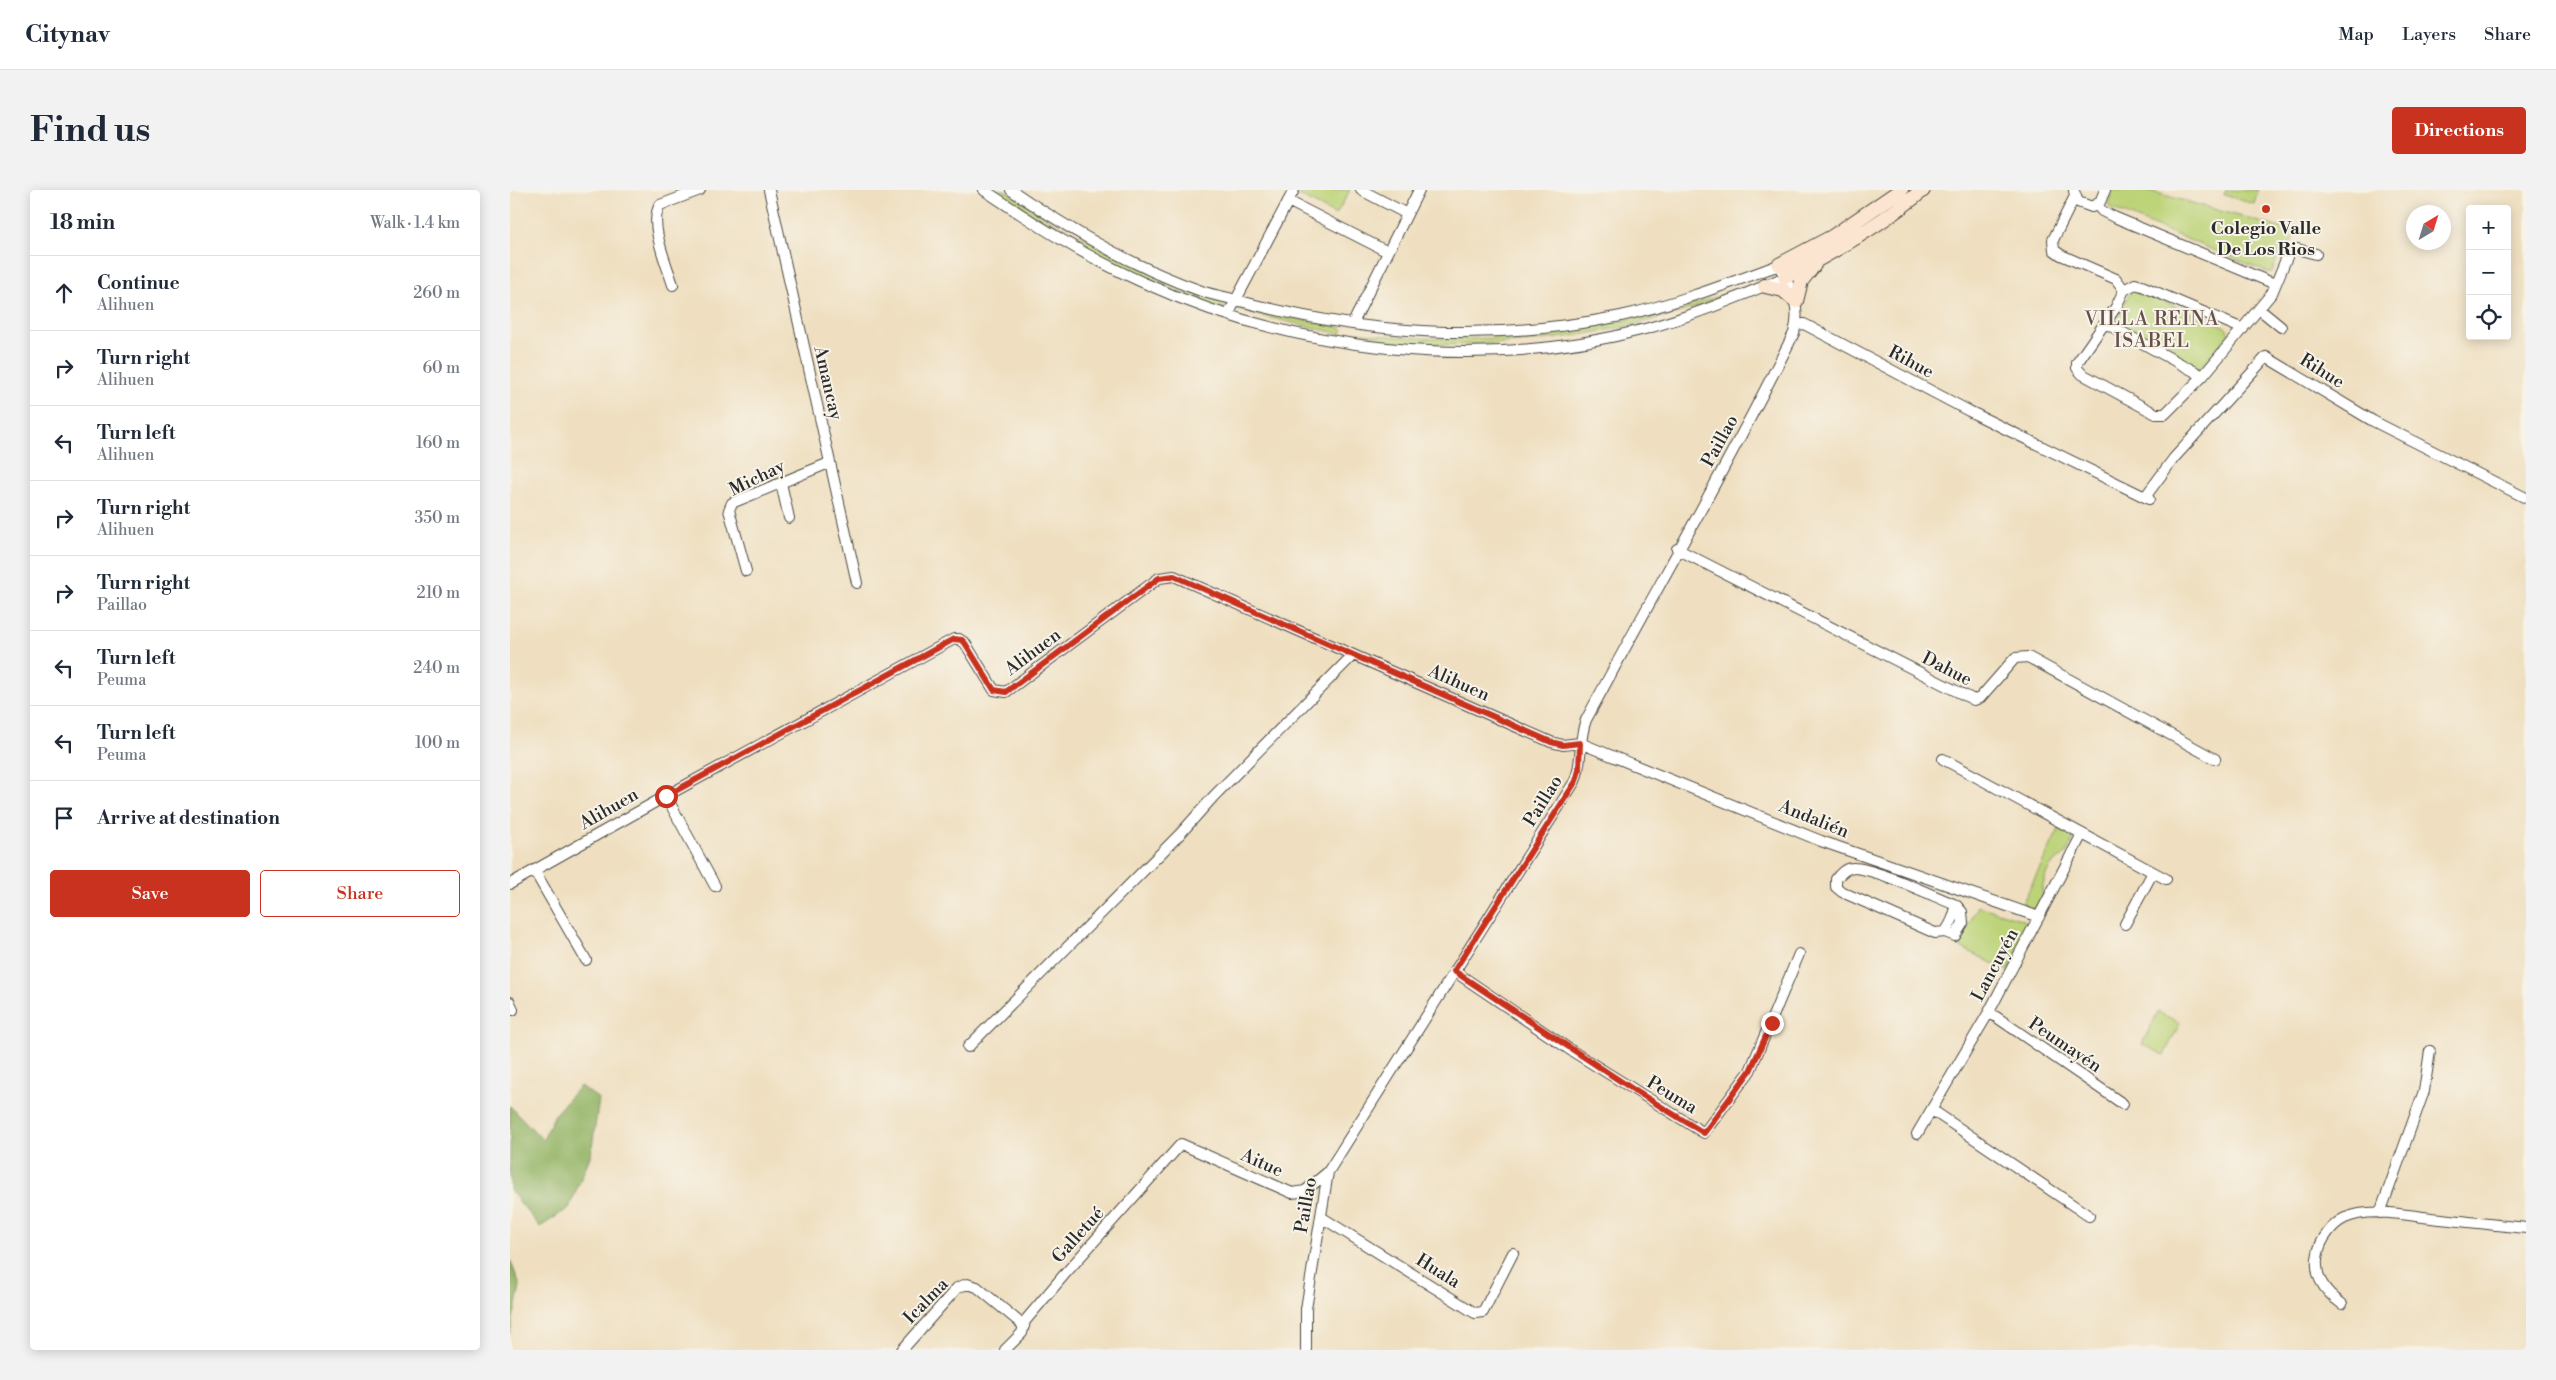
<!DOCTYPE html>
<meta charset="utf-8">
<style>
body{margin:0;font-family:"Libre Bodoni",serif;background:#f2f2f3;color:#1f2937}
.controls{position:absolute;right:15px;top:15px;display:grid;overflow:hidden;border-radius:5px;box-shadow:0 2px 12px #0003}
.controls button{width:45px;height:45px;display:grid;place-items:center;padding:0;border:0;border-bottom:1px solid #e0e1e3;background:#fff;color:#1f2937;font:25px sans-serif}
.compass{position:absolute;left:1896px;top:15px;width:45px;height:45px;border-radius:50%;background:#fff;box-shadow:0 2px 12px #0003;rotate:38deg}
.stop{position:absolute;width:15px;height:15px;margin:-11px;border:4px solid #c8321e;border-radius:50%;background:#fff}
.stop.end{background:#c8321e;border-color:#fff;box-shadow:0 1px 5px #0008}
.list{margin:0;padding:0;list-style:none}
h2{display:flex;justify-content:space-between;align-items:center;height:65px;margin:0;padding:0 20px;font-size:21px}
h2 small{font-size:16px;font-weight:400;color:#747a83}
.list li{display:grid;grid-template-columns:32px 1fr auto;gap:15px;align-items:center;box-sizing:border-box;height:75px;padding:0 20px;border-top:1px solid #e0e1e3}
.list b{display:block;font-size:19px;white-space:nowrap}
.list p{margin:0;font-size:16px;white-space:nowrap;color:#747a83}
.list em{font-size:16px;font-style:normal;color:#747a83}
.actions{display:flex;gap:10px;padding:15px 20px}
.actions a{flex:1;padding:11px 0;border:1px solid #c8321e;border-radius:5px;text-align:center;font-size:18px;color:#c8321e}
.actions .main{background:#c8321e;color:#fff}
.icon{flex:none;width:28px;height:28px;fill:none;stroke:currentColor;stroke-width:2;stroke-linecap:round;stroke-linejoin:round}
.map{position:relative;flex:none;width:2016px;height:1160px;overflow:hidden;border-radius:5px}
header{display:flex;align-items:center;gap:30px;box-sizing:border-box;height:70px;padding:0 25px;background:#fff;border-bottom:1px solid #e0e1e3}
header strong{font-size:24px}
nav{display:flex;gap:28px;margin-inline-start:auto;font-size:18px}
.intro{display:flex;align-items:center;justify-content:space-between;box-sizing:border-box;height:120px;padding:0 30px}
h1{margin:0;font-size:35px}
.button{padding:12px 22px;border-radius:5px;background:#c8321e;color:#fff;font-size:18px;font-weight:700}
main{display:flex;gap:30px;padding:0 30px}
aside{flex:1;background:#fff;border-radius:5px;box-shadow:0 2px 12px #0003}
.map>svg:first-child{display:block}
</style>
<header>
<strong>Citynav</strong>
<nav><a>Map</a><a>Layers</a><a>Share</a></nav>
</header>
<div class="intro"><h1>Find us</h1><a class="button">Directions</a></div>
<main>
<aside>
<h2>18 min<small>Walk · 1.4 km</small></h2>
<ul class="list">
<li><svg class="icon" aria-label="ahead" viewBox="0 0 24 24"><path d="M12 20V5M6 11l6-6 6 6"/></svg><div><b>Continue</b><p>Alihuen</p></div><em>260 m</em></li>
<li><svg class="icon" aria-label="right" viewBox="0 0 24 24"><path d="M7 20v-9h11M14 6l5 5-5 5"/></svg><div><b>Turn right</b><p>Alihuen</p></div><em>60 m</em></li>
<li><svg class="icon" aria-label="left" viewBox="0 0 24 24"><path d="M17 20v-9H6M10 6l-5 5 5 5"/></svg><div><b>Turn left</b><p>Alihuen</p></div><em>160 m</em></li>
<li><svg class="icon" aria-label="right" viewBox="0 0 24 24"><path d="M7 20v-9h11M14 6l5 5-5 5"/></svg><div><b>Turn right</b><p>Alihuen</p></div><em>350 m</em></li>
<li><svg class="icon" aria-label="right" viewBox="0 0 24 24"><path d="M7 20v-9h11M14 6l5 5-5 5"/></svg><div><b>Turn right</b><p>Paillao</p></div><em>210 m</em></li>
<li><svg class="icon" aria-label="left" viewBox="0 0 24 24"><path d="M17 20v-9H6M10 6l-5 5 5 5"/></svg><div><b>Turn left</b><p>Peuma</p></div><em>240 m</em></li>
<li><svg class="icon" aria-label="left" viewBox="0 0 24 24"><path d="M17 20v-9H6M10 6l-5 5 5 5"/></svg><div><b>Turn left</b><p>Peuma</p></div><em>100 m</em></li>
<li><svg class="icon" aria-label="arrive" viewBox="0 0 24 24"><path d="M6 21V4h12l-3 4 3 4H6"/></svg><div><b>Arrive at destination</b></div></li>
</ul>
<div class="actions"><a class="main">Save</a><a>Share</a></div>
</aside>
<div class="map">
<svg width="2016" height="1160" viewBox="0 0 2016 1160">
<rect width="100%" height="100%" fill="#f7f3e8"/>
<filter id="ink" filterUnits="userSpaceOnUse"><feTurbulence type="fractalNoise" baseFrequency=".02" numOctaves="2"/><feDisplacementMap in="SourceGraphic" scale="10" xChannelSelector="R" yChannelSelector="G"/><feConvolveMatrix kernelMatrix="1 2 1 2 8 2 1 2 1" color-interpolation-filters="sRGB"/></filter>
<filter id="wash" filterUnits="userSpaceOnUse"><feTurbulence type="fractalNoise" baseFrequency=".0096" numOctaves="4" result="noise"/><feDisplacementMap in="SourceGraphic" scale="20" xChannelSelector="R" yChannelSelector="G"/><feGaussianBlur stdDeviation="1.12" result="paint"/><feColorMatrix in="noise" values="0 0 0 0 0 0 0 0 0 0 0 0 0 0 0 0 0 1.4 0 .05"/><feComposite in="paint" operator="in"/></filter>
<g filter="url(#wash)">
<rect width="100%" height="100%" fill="#efdfc0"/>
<path fill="#bcd377" stroke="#747f51" d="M484,0H495L549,36L691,104L717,113L716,118C705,120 687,110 676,105C607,78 546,41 484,0Z
M787,0H840L826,25L789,5Z
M1602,0H1636L1785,42L1782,52L1770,61L1762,82H1757L1601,18L1598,15Z
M1716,0H1748L1744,14L1714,5Z
M1624,100L1714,136L1720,143L1689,179L1603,134L1621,101Z
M1212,105L1213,108C1094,151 971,163 845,149L842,146L846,142C947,156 1048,148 1147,123C1169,118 1191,113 1212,105Z
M727,114L771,126L829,137L833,140L830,144L827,143L726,120Z
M1549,639L1562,645L1563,650L1556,664L1543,673L1537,682L1532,698L1533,706L1526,721L1512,714Z
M1468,716L1514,730L1519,736L1498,781L1448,756Z
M1648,822L1670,833L1654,865L1632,854Z"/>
<path fill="#95b568" stroke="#60704a" d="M70,896L89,909L81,964L59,1018L30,1037L0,1000V916L33,950L45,924Z
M0,1069L10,1096L0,1143Z"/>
</g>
<g filter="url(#ink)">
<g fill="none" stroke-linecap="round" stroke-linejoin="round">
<g stroke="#484641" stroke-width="12">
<path id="street" d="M259,0L347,393
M474,0C525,34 576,67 632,92C786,162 971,183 1135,139C1182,126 1230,107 1275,87
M501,0C561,41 625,78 694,102C704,105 715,107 726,110C856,145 977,153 1111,126C1165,114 1217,94 1269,75C1280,99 1292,115 1284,143C1219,274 1145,401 1076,530C1068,550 1073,571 1065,591L818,982L796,1119V1160
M851,0L897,24
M1564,1L1568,12L1582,17L1590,12L1595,0
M1565,6L1543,50L1544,60L1551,65L1606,89L1614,100
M778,11L878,62
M1587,15L1592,21L1604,27L1765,94
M163,95C157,75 138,33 150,15L190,0
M1614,100L1606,117L1567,173V178L1572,184L1646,224H1655L1693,186L1762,103L1779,62L1787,59L1806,64
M1614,100L1625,94L1632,96L1733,139
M1749,119L1771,137
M718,125L784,0
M844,131L909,0
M1595,133L1693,186
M1286,135L1294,134L1459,221L1639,309
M271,293L279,328
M1635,307L1664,268L1756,167L1863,231L2016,308
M1167,359L1464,510L1470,508L1505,468L1518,467L1705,569
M236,381L219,320L222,313L319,273
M1433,569L1656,689
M156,606L205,696
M24,680L76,770
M0,694L156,606L444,449H449L455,453L484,500L496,502L649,388L664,386L1041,552L1053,555L1070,553L1311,651L1529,727
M1615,734L1643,682
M1435,742L1445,746L1453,733L1452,722L1446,715C1423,706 1363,677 1342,678C1335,678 1330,684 1326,689V697L1332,702L1425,743L1435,742C1442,733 1445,726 1446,715
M944,781L1062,861L1194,943L1240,881L1289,764
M0,812L3,820
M1479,822L1613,914
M458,857L671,643L704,606L842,466
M1422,920L1579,1026
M1407,944L1479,822L1572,644
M1870,1023L1914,901L1920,861
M811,1027L965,1123L973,1122L1003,1063
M1832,1114C1814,1101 1803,1086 1808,1063C1811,1049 1822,1034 1835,1028C1861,1017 1895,1025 1921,1028C1953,1031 1984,1035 2016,1038
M392,1160L447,1098L457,1094L467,1097L514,1136
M495,1160L512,1143L515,1131L554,1085L671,954L782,1003L795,1001L818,982"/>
</g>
<g stroke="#484641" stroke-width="16">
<path id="secondary" d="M1269,75L1322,47L1391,0
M1275,87C1324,62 1370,35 1413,0
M1255,96L1273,100L1286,111L1291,91L1304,75"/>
</g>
<use href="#street" stroke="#fff" stroke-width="10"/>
<use href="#secondary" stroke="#fce5d0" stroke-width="14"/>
</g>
</g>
<g fill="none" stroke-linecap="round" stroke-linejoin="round" filter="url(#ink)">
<path stroke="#c8321e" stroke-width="6" d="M156,606L444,449L452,450L455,453L484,500L496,502L649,388L664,386L1041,552L1053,555L1070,553L1069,580L1066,591L944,781L1124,900L1194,943L1240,881L1262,833"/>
</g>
<circle fill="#c8321e" stroke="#f7f3e8" stroke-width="2" cx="1756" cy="19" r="5"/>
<g text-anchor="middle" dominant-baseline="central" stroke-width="4" stroke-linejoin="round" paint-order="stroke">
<g font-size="18" font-weight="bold" fill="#2b2b2b" stroke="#f7f3e8">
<text x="1756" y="38">Colegio Valle<tspan x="1756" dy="21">De Los Rios</tspan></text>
</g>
<g font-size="18" fill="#2b2b2b" stroke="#f7f3e8">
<text transform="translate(1401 172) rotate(28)">Rihue</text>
<text transform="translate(1812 181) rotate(32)">Rihue</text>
<text transform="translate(318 193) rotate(77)">Amancay</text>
<text transform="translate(1210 251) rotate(-61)">Paillao</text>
<text transform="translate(247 288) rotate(-26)">Michay</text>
<text transform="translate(523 462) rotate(-37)">Alihuen</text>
<text transform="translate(1437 479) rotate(27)">Dahue</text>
<text transform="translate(949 493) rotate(24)">Alihuen</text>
<text transform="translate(1033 611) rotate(-58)">Paillao</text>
<text transform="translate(99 619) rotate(-30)">Alihuen</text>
<text transform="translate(1304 629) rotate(22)">Andalién</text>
<text transform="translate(1485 775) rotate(-62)">Lancuyén</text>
<text transform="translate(1555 855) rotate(34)">Peumayén</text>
<text transform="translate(1162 905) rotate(31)">Peuma</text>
<text transform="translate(752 973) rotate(24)">Aitue</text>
<text transform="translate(796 1015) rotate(-80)">Paillao</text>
<text transform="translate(568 1045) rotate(-48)">Galletué</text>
<text transform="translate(928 1081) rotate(32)">Huala</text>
<text transform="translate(416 1111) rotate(-46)">Icalma</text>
</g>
<g font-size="19" letter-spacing="1" fill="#66504a" stroke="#f7f3e8">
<text x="1642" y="129">VILLA REINA<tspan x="1642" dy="22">ISABEL</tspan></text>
</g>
</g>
</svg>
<div class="controls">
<button>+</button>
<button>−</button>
<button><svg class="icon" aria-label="locate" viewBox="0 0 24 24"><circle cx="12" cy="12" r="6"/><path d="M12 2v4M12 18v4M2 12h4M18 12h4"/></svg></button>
</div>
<svg class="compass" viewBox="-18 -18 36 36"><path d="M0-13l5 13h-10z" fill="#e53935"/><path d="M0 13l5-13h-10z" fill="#747a83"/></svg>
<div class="stop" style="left:156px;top:606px"></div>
<div class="stop end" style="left:1262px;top:833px"></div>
</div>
</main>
